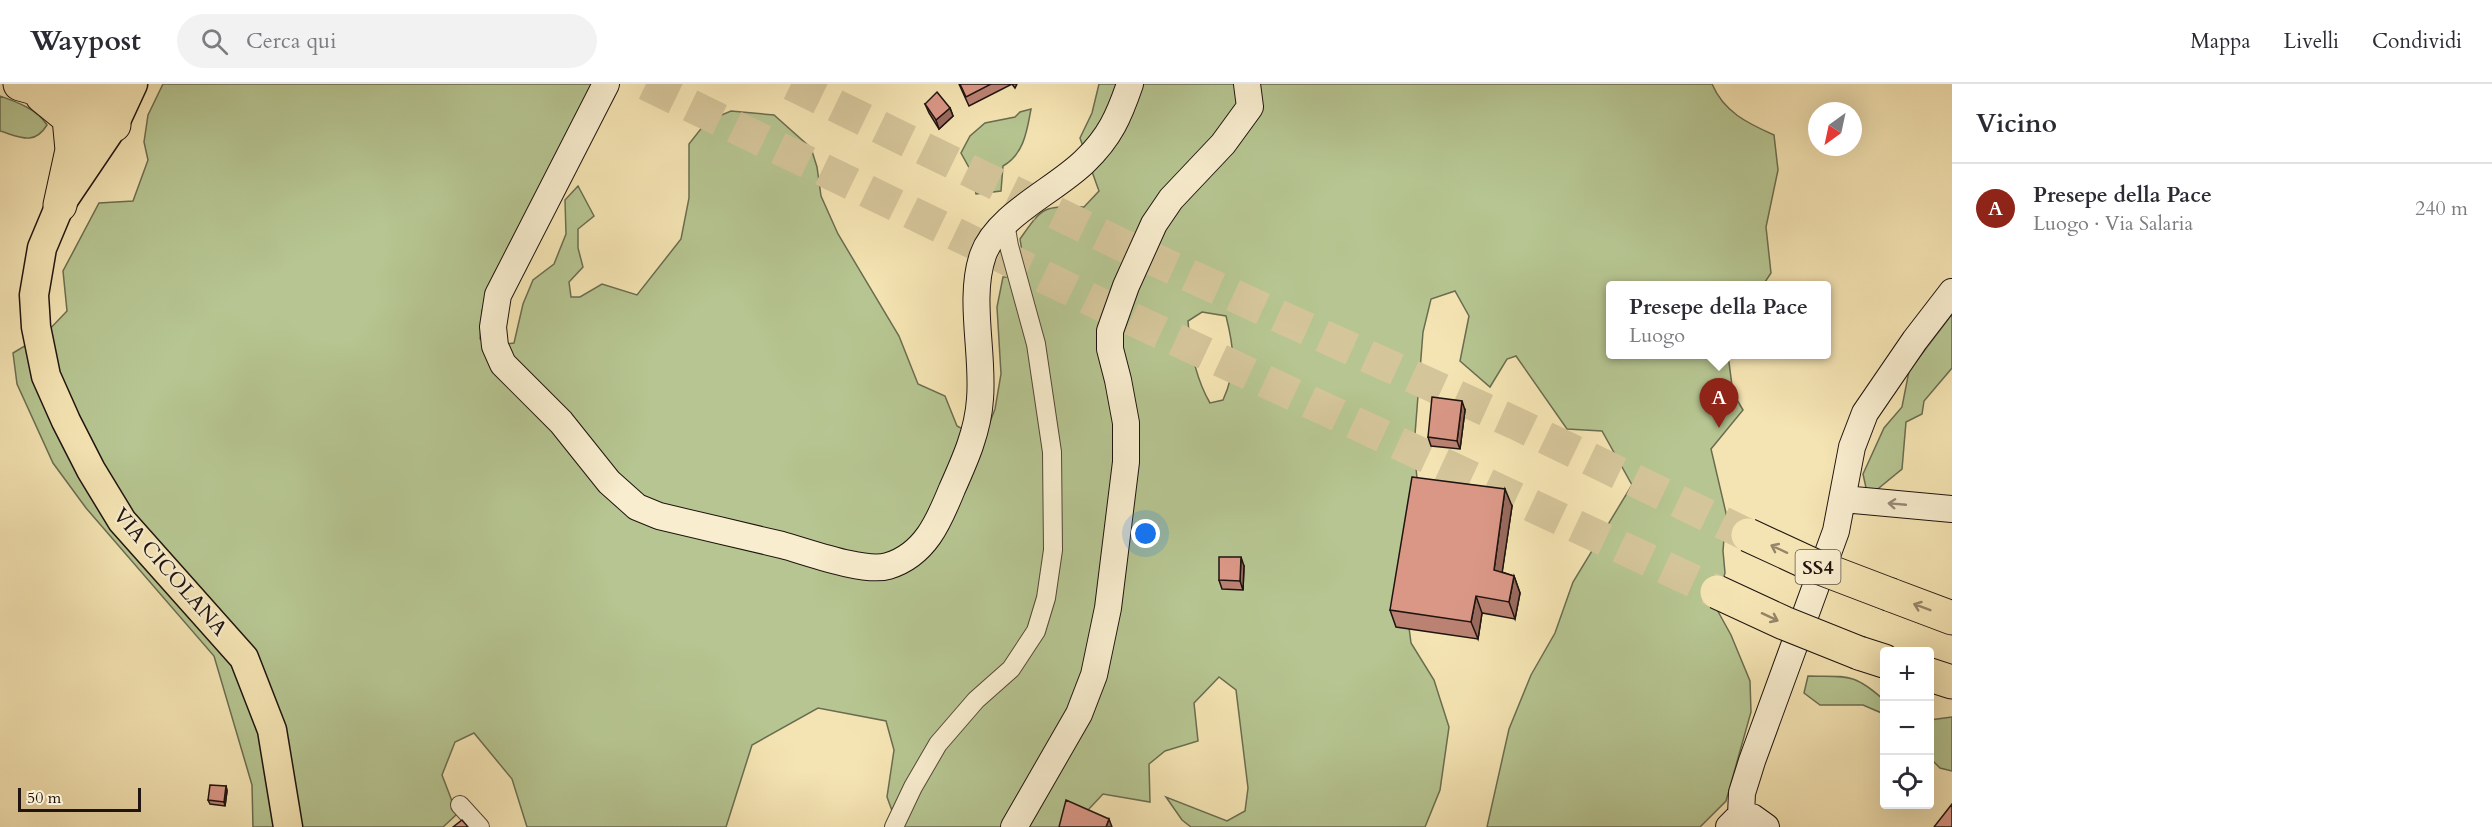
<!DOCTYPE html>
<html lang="it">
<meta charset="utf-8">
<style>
body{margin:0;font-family:Cardo,serif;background:#f2f2f3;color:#2b2b33}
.controls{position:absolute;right:18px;bottom:18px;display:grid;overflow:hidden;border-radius:6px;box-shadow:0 6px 24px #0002}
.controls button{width:54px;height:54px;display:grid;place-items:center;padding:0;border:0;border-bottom:2px solid #e1e1e2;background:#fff;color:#2b2b33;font:30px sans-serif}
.compass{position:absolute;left:1808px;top:18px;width:54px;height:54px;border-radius:50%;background:#fff;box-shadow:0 6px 24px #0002;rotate:213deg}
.scale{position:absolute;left:18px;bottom:15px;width:123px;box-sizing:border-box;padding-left:6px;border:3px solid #1f140f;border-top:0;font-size:16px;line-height:21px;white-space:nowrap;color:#1f140f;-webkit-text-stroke:4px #f8edce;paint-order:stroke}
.you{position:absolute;left:1146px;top:450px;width:21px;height:21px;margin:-15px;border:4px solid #fff;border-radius:50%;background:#1a73e8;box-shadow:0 0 0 9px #1a73e833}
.badge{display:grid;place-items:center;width:39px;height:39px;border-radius:50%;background:#8f2418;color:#fff;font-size:20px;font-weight:700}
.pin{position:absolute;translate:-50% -50px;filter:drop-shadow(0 2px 3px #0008)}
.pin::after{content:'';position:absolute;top:32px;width:21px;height:18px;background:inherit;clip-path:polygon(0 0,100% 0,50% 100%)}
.popup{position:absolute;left:1606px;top:197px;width:225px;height:78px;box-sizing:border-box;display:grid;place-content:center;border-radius:6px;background:#fff;filter:drop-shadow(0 2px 4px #0005);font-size:20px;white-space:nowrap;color:#7c7c81}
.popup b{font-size:22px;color:#2b2b33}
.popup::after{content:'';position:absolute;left:50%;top:100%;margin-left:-12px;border:12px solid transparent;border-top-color:#fff}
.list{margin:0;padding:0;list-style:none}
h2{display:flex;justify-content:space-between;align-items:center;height:78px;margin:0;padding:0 24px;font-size:26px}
h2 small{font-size:20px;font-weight:400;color:#7c7c81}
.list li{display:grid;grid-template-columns:39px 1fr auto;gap:18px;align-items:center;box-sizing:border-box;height:90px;padding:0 24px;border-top:2px solid #e1e1e2}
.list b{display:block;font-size:22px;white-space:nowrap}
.list p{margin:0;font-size:20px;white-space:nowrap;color:#7c7c81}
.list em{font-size:20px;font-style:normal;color:#7c7c81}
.icon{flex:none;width:33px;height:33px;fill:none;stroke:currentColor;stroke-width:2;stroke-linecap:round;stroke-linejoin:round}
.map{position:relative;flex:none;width:1952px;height:743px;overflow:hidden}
header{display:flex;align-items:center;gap:36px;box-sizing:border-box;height:84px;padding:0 30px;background:#fff;border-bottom:2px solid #e1e1e2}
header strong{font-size:28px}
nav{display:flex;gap:33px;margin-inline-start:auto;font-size:21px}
.search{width:420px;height:54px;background:#f2f2f3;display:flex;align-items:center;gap:15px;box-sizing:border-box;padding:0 21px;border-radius:33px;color:#7c7c81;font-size:22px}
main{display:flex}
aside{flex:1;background:#fff}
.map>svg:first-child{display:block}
</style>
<header>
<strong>Waypost</strong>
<div class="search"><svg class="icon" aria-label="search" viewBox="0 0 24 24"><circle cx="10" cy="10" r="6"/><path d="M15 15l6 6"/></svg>Cerca qui</div>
<nav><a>Mappa</a><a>Livelli</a><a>Condividi</a></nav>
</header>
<main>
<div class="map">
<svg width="1952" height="743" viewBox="0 0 1952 743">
<rect width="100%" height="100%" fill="#f5e4b3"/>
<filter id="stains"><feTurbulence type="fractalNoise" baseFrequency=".00333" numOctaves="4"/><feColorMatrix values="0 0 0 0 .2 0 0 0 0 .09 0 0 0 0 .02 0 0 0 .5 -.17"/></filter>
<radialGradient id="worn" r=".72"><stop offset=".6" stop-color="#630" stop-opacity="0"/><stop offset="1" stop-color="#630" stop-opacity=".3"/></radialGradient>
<path fill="#b6c591" stroke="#6a6c50" stroke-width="1.5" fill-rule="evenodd" d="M163,0H595L494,190L482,227L480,255L490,262L514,259L523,220L533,196L554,180L566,150L565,116L578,102L594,132L578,145V164L583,183L569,198L571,213H580L602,200L637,211L681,155L689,114V60L707,37L731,27L774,31L811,64L817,83L821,112L838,150L899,252L918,300L945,312L957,342L983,356L995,325L1001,290L997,223L1003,193H1026L1020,155C1043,122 1043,122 1084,123L1099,107L1080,54L1092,29L1099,0H1712C1724,28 1747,39 1774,51L1778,86L1766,143L1771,189L1763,201L1611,202V270L1728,271L1733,309L1743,326L1711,365L1726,429L1723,467L1725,489L1715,522L1731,551L1750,597L1751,628L1726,717L1700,743H1487L1509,645L1531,591L1555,549L1573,498L1632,401L1602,347L1567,345L1516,272L1507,275L1490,303L1460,277L1469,232L1455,207L1431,215L1423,248L1414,363L1419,415L1406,520L1411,559L1434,596L1449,643L1440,706L1425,743H1191L1182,736L1166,713L1227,737L1245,727L1248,704L1236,606L1219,593L1194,619L1198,657L1165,667L1149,680L1150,718L1103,710L1072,743H898L887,713L894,666L886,637L818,624L752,661L726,743H527L512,695L474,649L455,658L442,691L457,730L443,743H253L252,701L214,572L86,424L53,379L17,300L13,269L45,250L67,227L63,187L99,119L133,117L148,76L144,58L148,31ZM1202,228L1226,232C1234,264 1237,285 1223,316L1210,319C1196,295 1190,265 1188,237Z
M0,12C17,18 37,25 47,41C34,62 20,53 0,47Z
M1031,25C1027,47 1024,70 1003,82L1001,107L976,110L972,89L961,69L970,52L985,39L1015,33L1020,28Z
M1952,230V284L1924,317L1922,330L1906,338L1902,385L1868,413L1863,390L1884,344L1902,323L1909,287Z
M1808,592C1847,593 1853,588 1884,616V630L1863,621H1820L1804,609Z
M1952,633V687L1940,684L1930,674V636Z"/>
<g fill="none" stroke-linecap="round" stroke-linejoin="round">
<path stroke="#d5c59a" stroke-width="33" stroke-dasharray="33 16" stroke-linecap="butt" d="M646,0L1106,223L1717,508
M791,0L1122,161L1515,339L1748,451"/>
<g stroke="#544838" stroke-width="20">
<path id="street" d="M460,721L480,743
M894,743L913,703L938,660L976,616L1011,585L1036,547L1046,514L1053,466L1052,368L1036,260L1009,162L1005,139"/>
</g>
<g stroke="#1f140f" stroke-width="28">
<path id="secondary" d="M606,0L498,211L493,243L495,262L503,280L561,338L609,398L637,423L659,432C700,442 741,451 782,461C808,468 864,489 888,482C925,471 939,437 952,405C965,376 978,347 980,315C984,270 968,214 983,171C997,131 1056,106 1085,77C1110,53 1119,32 1130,0
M1843,415L1952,425
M1741,731L1752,733L1766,743
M1014,743L1079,630L1094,591L1108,524L1126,378V339L1118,296L1110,265V247L1126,202L1154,140L1171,115L1223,60L1250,23L1247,0
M1729,743L1741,731L1742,709L1752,677L1836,447L1852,363L1865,329L1915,256L1952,208"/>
</g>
<g stroke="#1f140f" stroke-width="31">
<path id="primary" d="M133,0L114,41L60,121L42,164L34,211L36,243L46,292L66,337L91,386L122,437L244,574L272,646L288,743"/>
</g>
<g stroke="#1f140f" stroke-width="35">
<path id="highway" d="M20,0L96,21L114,41
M42,12L69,34L88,44L114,41
M76,14L118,0
M60,121L72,66L69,34
M1891,511L1952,534
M1859,569L1884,577
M1930,591L1952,598"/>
</g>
<use href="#street" stroke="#f8edce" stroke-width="18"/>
<use href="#secondary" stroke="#f8edce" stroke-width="26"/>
<use href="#primary" stroke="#f5e4b3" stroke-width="28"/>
<use href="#highway" stroke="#f5e4b3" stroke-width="33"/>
<g stroke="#1f140f" stroke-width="35" stroke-linecap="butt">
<path id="highway-bridge" d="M1748,451L1815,482L1891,511
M1717,508L1784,539L1859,569"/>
</g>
<use href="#highway-bridge" stroke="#f5e4b3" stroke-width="33"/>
</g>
<path fill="#bb8273" stroke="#1f140f" stroke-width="1.5" d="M959,0H1017L1015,4L1012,0L969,22Z
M925,20L950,24L953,32L939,45L929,29Z
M1465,326L1460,365L1431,362L1428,353Z
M1512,422L1502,488L1514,492L1520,509L1515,535L1482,529L1478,555L1396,543L1390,526Z
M1244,482L1243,506L1222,505L1219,496Z
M226,702L227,707L225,722L210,720L208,716Z"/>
<path fill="#996a5e" stroke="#1f140f" stroke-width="1.5" d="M950,24L953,32L939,45L936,36Z
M1462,317L1465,326L1460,365L1457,357Z
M1505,405L1512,422L1500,503L1494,486Z
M1241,473L1244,482L1243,506L1240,497Z
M1514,492L1520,509L1515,535L1509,518Z
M1476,512L1482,529L1478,555L1471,538Z
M226,702L227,707L225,722L224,718Z
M1109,735L1112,743H1106Z"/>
<path fill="#da9786" stroke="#1f140f" stroke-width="1.5" d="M960,0H991L966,13Z
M937,8L950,24L936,36L925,20Z
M1432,313L1462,317L1457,357L1428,353Z
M1412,393L1505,405L1494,486L1514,492L1509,518L1476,512L1471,538L1390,526Z
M1219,473H1241L1240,497L1219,496Z
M210,701L226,702L224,718L208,716Z
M1066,716L1109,735L1106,743H1059Z
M1952,720V743H1934Z
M462,736L468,743H453Z"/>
<defs><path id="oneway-shaft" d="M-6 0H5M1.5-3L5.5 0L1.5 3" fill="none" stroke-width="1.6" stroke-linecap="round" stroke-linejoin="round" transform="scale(1.5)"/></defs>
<use stroke="#968b78" href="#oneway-shaft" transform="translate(1897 420) rotate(-175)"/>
<g stroke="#958669">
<use href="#oneway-shaft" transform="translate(1779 465) rotate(-155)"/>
<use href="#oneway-shaft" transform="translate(1922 523) rotate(-159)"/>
<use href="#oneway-shaft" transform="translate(1770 533) rotate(25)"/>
</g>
<g text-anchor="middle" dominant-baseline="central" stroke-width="4.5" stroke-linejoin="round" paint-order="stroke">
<rect fill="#f8edce" stroke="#605548" stroke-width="1.5" x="1795.5" y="466" width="45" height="34" rx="4.5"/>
<g font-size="20" font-weight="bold" fill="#1f140f">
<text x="1818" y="483">SS4</text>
</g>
<g font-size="21" fill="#1f140f" stroke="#f8edce">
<text transform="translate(170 488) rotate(49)">VIA CICOLANA</text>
</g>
</g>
<rect width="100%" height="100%" filter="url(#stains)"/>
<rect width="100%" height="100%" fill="url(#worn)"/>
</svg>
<div class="controls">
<button>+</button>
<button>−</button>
<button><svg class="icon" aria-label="locate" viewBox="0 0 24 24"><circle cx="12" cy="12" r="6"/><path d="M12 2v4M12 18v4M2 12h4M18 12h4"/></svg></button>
</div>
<svg class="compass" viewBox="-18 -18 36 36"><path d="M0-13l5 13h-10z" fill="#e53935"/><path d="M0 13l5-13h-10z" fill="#7c7c81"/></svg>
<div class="scale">50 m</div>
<div class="you"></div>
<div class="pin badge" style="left:1719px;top:344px">A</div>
<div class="popup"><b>Presepe della Pace</b>Luogo</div>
</div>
<aside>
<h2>Vicino<small></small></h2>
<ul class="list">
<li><span class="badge">A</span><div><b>Presepe della Pace</b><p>Luogo · Via Salaria</p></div><em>240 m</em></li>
</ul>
</aside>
</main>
